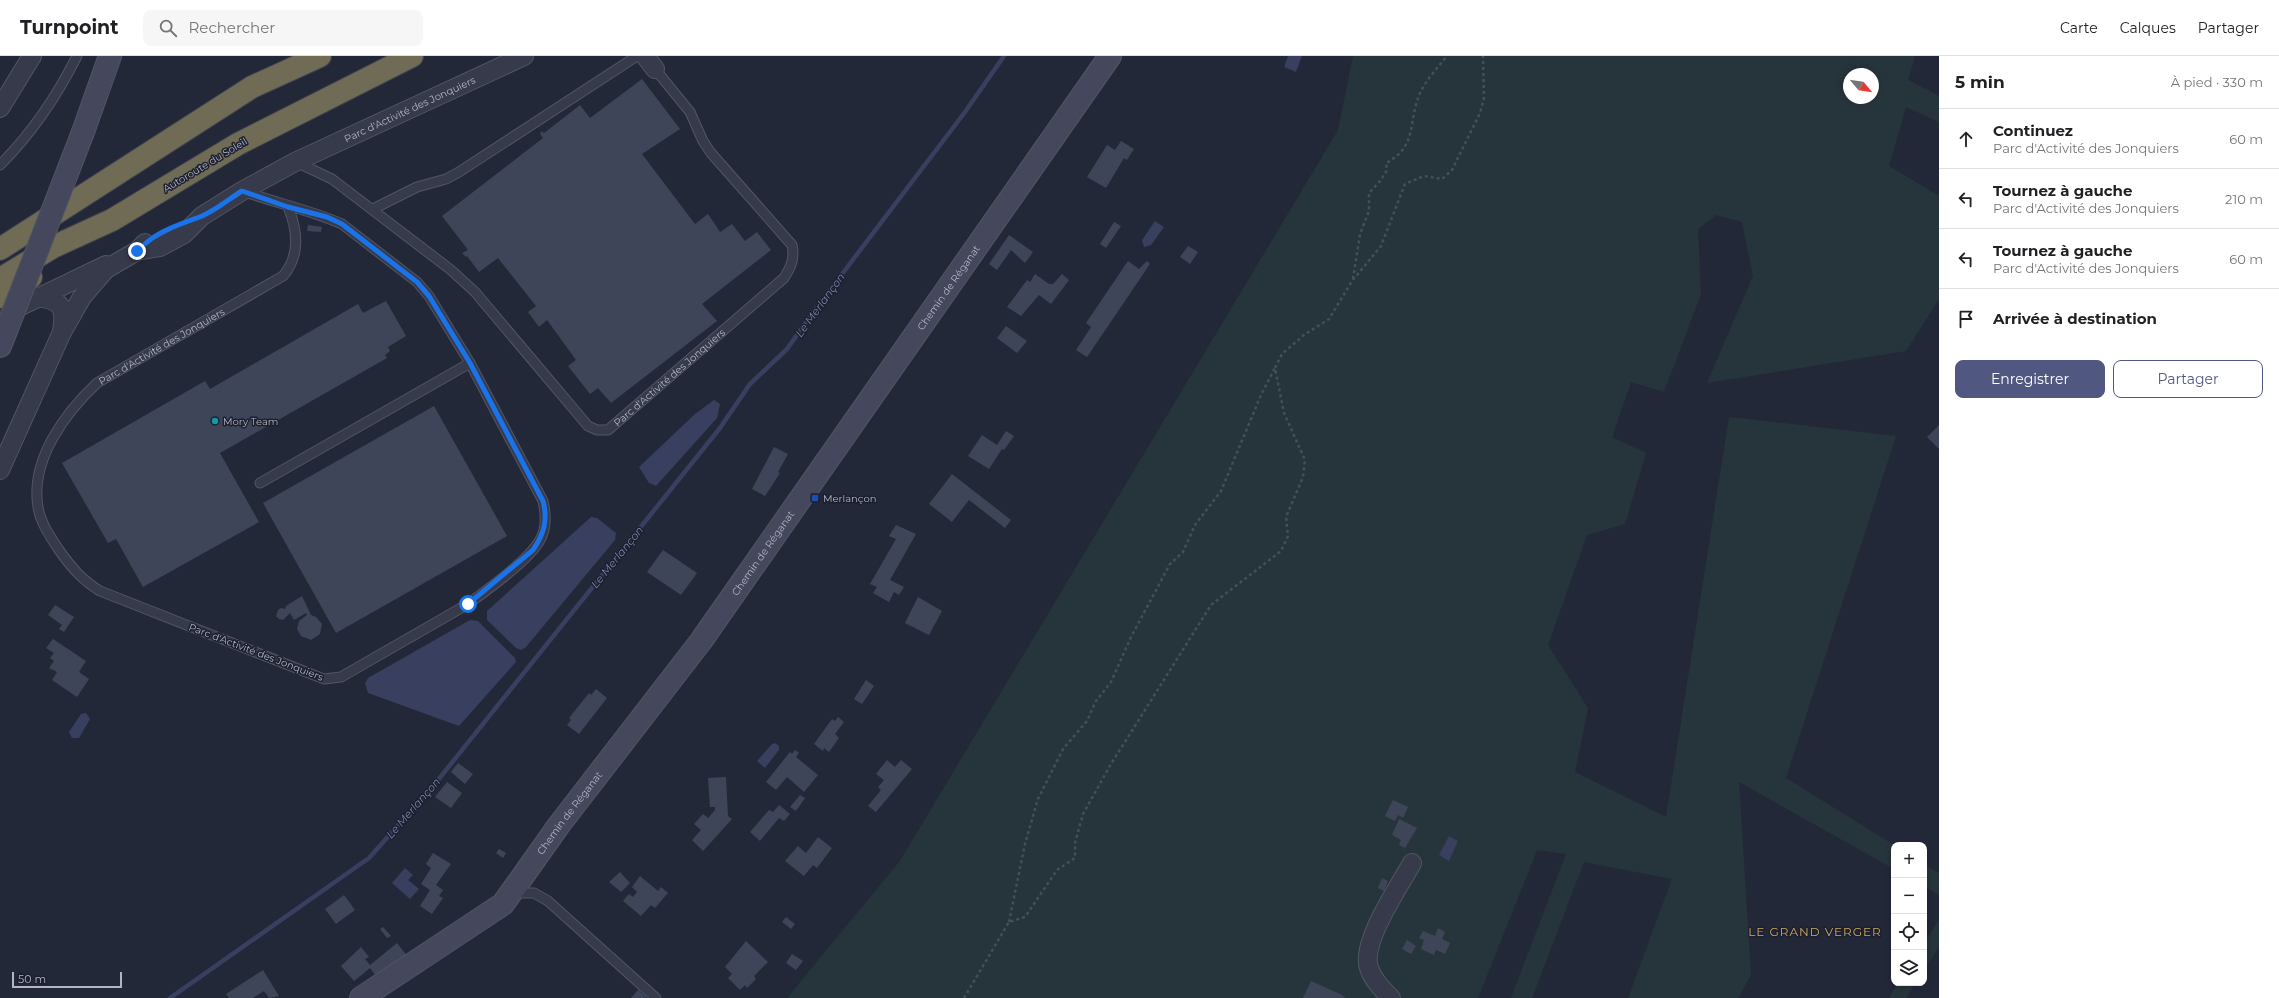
<!DOCTYPE html>
<html lang="fr">
<meta charset="utf-8">
<style>
body{margin:0;font-family:Montserrat,sans-serif;background:#f6f6f6;color:#202124}
.controls{position:absolute;right:12px;bottom:12px;display:grid;overflow:hidden;border-radius:8px;box-shadow:0 2px 6px #0003}
.controls button{width:36px;height:36px;display:grid;place-items:center;padding:0;border:0;border-bottom:1px solid #e0e0e0;background:#fff;color:#202124;font:20px sans-serif}
.compass{position:absolute;left:1843px;top:12px;width:36px;height:36px;border-radius:50%;background:#fff;box-shadow:0 2px 6px #0003;rotate:119deg}
.scale{position:absolute;left:12px;bottom:10px;width:110px;box-sizing:border-box;padding-left:4px;border:2px solid #b2b5c5;border-top:0;font-size:11px;line-height:14px;white-space:nowrap;color:#b2b5c5;-webkit-text-stroke:3px #1c1f2e;paint-order:stroke}
.stop{position:absolute;width:12px;height:12px;margin:-9px;border:3px solid #1a73e8;border-radius:50%;background:#fff}
.stop.end{background:#1a73e8;border-color:#fff;box-shadow:0 1px 4px #0008}
.list{margin:0;padding:0;list-style:none}
h2{display:flex;justify-content:space-between;align-items:center;height:52px;margin:0;padding:0 16px;font-size:17px}
h2 small{font-size:13px;font-weight:400;color:#757577}
.list li{display:grid;grid-template-columns:26px 1fr auto;gap:12px;align-items:center;box-sizing:border-box;height:60px;padding:0 16px;border-top:1px solid #e0e0e0}
.list b{display:block;font-size:15px;white-space:nowrap}
.list p{margin:0;font-size:13px;white-space:nowrap;color:#757577}
.list em{font-size:13px;font-style:normal;color:#757577}
.actions{display:flex;gap:8px;padding:12px 16px}
.actions a{flex:1;padding:9px 0;border:1px solid #505881;border-radius:8px;text-align:center;font-size:14px;color:#505881}
.actions .main{background:#505881;color:#fff}
.icon{flex:none;width:22px;height:22px;fill:none;stroke:currentColor;stroke-width:2;stroke-linecap:round;stroke-linejoin:round}
.map{position:relative;flex:none;width:1939px;height:942px;overflow:hidden}
header{display:flex;align-items:center;gap:24px;box-sizing:border-box;height:56px;padding:0 20px;background:#fff;border-bottom:1px solid #e0e0e0}
header strong{font-size:19px}
nav{display:flex;gap:22px;margin-inline-start:auto;font-size:14px}
.search{width:280px;height:36px;background:#f6f6f6;display:flex;align-items:center;gap:10px;box-sizing:border-box;padding:0 14px;border-radius:8px;color:#757577;font-size:15px}
main{display:flex}
aside{flex:1;background:#fff}
.map>svg:first-child{display:block}
</style>
<header>
<strong>Turnpoint</strong>
<div class="search"><svg class="icon" aria-label="search" viewBox="0 0 24 24"><circle cx="10" cy="10" r="6"/><path d="M15 15l6 6"/></svg>Rechercher</div>
<nav><a>Carte</a><a>Calques</a><a>Partager</a></nav>
</header>
<main>
<div class="map">
<svg width="1939" height="942" viewBox="0 0 1939 942">
<rect width="100%" height="100%" fill="#232839"/>
<path fill="#26353b" fill-rule="evenodd" d="M1353,0H1915L1908,24L1939,40V66L1906,51L1889,110L1939,140V243L1906,295L1707,327L1753,220L1742,166L1716,159L1698,173L1701,238L1664,336L1631,326L1612,381L1646,397L1625,468L1587,479L1548,589L1588,652L1575,716L1666,761L1729,361L1896,380L1786,722L1894,789V813L1739,726L1751,919L1738,942H1628L1672,823L1584,806L1532,942H1511L1566,798L1537,794L1478,942H787L900,805L1338,74ZM1849,18H1873V42H1849Z
M1924,808L1939,817V839L1924,830Z
M1939,864V891L1924,914V887Z
M1898,927H1916L1906,942H1889Z"/>
<path fill="#383f5f" d="M1288,0H1302L1296,16L1284,11Z
M1155,165L1164,171L1151,189L1144,191L1142,184Z
M714,344L720,348L717,362L656,430L649,427L639,411L695,358Z
M591,461L597,462L616,477L615,484L526,591L521,594L516,592L487,564V555Z
M470,564L478,565L515,602L516,606L459,670L368,637L365,627L368,622Z
M86,657L90,663L79,682H72L69,676L81,658Z
M775,687L779,690V694L765,712L757,705L772,688Z
M1449,780L1458,785L1449,805L1439,799Z
M405,812L413,819L408,824L419,833L410,843L392,827Z"/>
<g fill="none" stroke-linecap="round" stroke-linejoin="round">
<path stroke="#383f5f" stroke-width="4.5" d="M170,942L369,802L434,729L720,372L750,328L787,293L817,251L965,56L1004,0"/>
</g>
<path fill="#3f4559" d="M642,23L680,73L642,98L695,168L708,158L720,176L732,168L745,185L757,176L771,194L702,248L717,265L611,347L598,332L590,338L568,310L576,304L547,264L539,271L528,256L536,250L498,202L479,216L467,200L466,201L462,197L468,194L442,160L543,82L540,78L542,75L544,77L580,49L590,62Z
M1121,85L1134,93L1127,104L1124,102L1106,132L1087,121L1107,89L1115,94Z
M1114,166L1121,170L1106,192L1100,188Z
M308,169L322,171L321,176L307,175Z
M1009,179L1033,196L1025,207L1011,194L997,214L989,208Z
M1188,190L1198,196L1190,208L1180,201Z
M1128,205L1139,213L1147,205L1150,208L1087,301L1076,294L1091,271L1086,267Z
M1035,218L1049,228H1053L1062,218L1069,224L1051,248L1039,239L1021,260L1007,251L1027,224L1030,226Z
M386,245L406,280L388,291L390,295L385,299L387,302L220,397L259,466L143,531L116,483L108,487L62,407L205,325L210,333L358,248L363,257Z
M1006,270L1027,285L1017,297L997,282Z
M434,350L507,480L336,577L263,447Z
M1939,369V393L1927,381Z
M1006,375L1014,380L1004,394L1002,393L989,413L968,400L982,379L997,389Z
M774,391L788,398L778,416L780,417L765,440L752,433Z
M952,418L1011,464L1005,472L969,444L952,466L929,448Z
M896,469L916,478L890,524L904,531L899,539L894,536L889,546L873,537L877,531L870,528L896,483L889,480Z
M663,494L697,517L681,539L647,516Z
M302,540L311,559L316,561L322,568L320,578L311,584L301,580L297,573L299,565L307,559L306,557L294,564L290,557L283,564L279,563L276,560L278,554L281,552L285,553L286,550Z
M918,541L942,555L929,579L905,567Z
M55,549L74,561L64,576L59,573L62,569L48,559Z
M53,583L86,605L79,616L89,623L77,641L52,624L57,616L49,612L54,605L50,602L54,597L46,592Z
M866,624L874,630L862,648L854,643Z
M596,633L607,642L579,678L567,669L571,664L569,662L589,637L591,639Z
M838,661L844,666L835,678L839,682L829,696L824,692L823,695L814,688L832,663L835,665Z
M795,694L799,697L796,701L818,719L804,736L787,721L776,734L766,726L790,696L792,698Z
M887,704L895,711L901,704L912,713L876,756L868,750L881,734L878,731L884,724L876,718Z
M458,707L473,718L465,728L451,716Z
M726,721L728,760L732,763L703,795L692,784L701,774L694,768L703,758L708,762L715,754V751H710L708,722Z
M447,726L462,737L451,752L435,741Z
M800,739L805,742L796,755L790,751Z
M1393,744L1408,751L1403,762L1398,759L1395,765L1385,760Z
M779,749L790,758L784,765L779,762L760,785L750,776L769,754L773,756Z
M1399,763L1417,772L1405,792L1399,789L1401,784L1392,779Z
M818,781L832,792L817,812L813,809L804,820L785,805L798,790L806,797Z
M499,793L506,797L503,802L496,797Z
M433,797L451,808L436,829L443,834L439,840L443,842L432,858L420,850L430,834L421,828L431,812L426,808Z
M620,816L630,827L621,836L609,826Z
M640,820L658,835L661,831L668,837L655,852L651,849L641,860L623,845L629,838L633,841L637,836L632,831Z
M1382,822L1388,825L1384,835L1378,832Z
M344,839L355,854L336,868L325,853Z
M786,861L795,868L791,873L782,866Z
M383,871L391,880L387,882L380,873Z
M1438,872L1445,876L1442,883L1450,887L1445,898L1436,894L1434,899L1421,893L1424,884L1419,882L1423,875L1435,880Z
M1407,884L1416,890L1411,898L1402,893Z
M746,885L768,906L754,920L756,923L747,932L745,929L740,934L728,922L732,918L725,911Z
M397,887L408,901L396,910L393,907L376,920L370,912L354,925L341,910L361,891L369,901L365,903L370,909Z
M792,898L803,905L796,914L786,907Z
M263,914L279,940L269,942L264,935L253,942H229L226,938Z
M1311,925L1342,939L1345,942H1303Z
M638,934L645,940L646,942H631Z"/>
<g fill="none" stroke-linecap="round" stroke-linejoin="round">
<g stroke="#525564" stroke-width="11">
<g id="lane">
<path id="s1" d="M296,106L332,123L451,214L475,236L588,370L597,374H608L784,222C791,211 795,202 792,189L711,97L703,85L690,56L655,13"/>
<path d="M0,109C32,77 57,40 77,0"/>
<path id="s2" d="M243,135C275,147 311,154 342,168L417,226L429,240L470,307L543,445C546,458 547,472 540,484C529,504 487,534 468,548L341,621L324,623L100,535C82,524 71,511 59,494C51,482 40,466 38,451C30,404 65,357 97,327L283,220C300,200 298,175 288,151"/>
<path d="M373,153L417,131L446,123L459,116L637,0"/>
<path d="M260,427L470,307"/>
<path d="M513,837H534L548,845L656,942"/>
</g>
</g>
<g stroke="#525564" stroke-width="20">
<g id="street">
<path d="M645,0L655,13"/>
<path d="M0,52L32,0"/>
<path id="s3" d="M137,195L160,191L184,178L202,160L242,135L295,106L524,0"/>
<path d="M38,241C62,245 66,251 62,275"/>
<path d="M0,260L106,209"/>
<path d="M0,414L62,276L82,241L106,213L137,195L145,187"/>
<path d="M1391,942C1382,933 1373,924 1369,912C1360,887 1399,831 1412,807"/>
</g>
</g>
<g stroke="#525564" stroke-width="24">
<g id="secondary">
<path d="M83,76L110,0"/>
<path d="M0,290L6,275"/>
<path id="s4" d="M361,942L503,848L559,769L701,585L1110,0"/>
</g>
</g>
<g stroke="#3f4251" stroke-width="24">
<path id="highway" d="M0,193L252,31L320,0
M0,223L53,191L112,164L238,88L412,0
M0,241L31,221"/>
</g>
<path stroke="#435058" stroke-width="2.5" stroke-dasharray="3 3" stroke-linecap="butt" d="M1353,223L1360,178L1369,155V137L1381,124L1387,114L1386,107C1419,90 1407,64 1421,35C1427,23 1438,11 1447,0
M1009,866L1025,788L1038,743L1063,693L1087,665L1096,645L1111,626L1131,581L1170,508L1183,496L1195,469L1221,435L1261,339L1275,312
M964,942L1009,866L1025,861L1057,814L1075,802V787L1083,758L1111,708L1211,549L1281,495L1288,480L1286,461L1303,421L1305,404L1284,357L1275,312L1282,298L1304,279L1329,263L1352,225L1381,190L1405,128L1424,120L1442,123L1452,114L1480,57L1484,42L1483,0"/>
<use href="#lane" stroke="#373a4a" stroke-width="9"/>
<use href="#street" stroke="#373a4a" stroke-width="18"/>
<use href="#secondary" stroke="#45485c" stroke-width="22"/>
<use href="#highway" stroke="#6f6b54" stroke-width="22"/>
<g stroke="#525564" stroke-width="24" stroke-linecap="butt">
<path id="secondary-bridge" d="M6,275L83,76"/>
</g>
<use href="#secondary-bridge" stroke="#45485c" stroke-width="22"/>
</g>
<g fill="none" stroke-linecap="round" stroke-linejoin="round">
<path stroke="#1a73e8" stroke-width="5" d="M137,195C158,174 176,170 202,160C216,154 229,143 242,135L288,151L327,161L342,168L417,226L429,240L470,307L543,445C548,464 544,478 533,494L468,548"/>
</g>
<circle fill="#0f9aa8" stroke="#1c1f2e" stroke-width="1.5" cx="215" cy="365" r="4"/>
<rect fill="#1a4fb4" stroke="#1c1f2e" stroke-width="1.5" x="811" y="438" width="8" height="8" rx="2"/>
<g text-anchor="middle" dominant-baseline="central" stroke-width="3" stroke-linejoin="round" paint-order="stroke">
<g font-size="10" fill="#b2b5c5" stroke="#1c1f2e">
<text stroke="none"><textPath href="#s3" startOffset="310">Parc d'Activité des Jonquiers</textPath></text>
<text transform="translate(205 109) rotate(-31)">Autoroute du Soleil</text>
<text stroke="none"><textPath href="#s4" startOffset="931">Chemin de Réganat</textPath></text>
<text stroke="none"><textPath href="#s2" startOffset="1317">Parc d'Activité des Jonquiers</textPath></text>
<text stroke="none"><textPath href="#s1" startOffset="499">Parc d'Activité des Jonquiers</textPath></text>
<text stroke="none"><textPath href="#s4" startOffset="607">Chemin de Réganat</textPath></text>
<text transform="translate(256 596) rotate(21)">Parc d'Activité des Jonquiers</text>
<text stroke="none"><textPath href="#s4" startOffset="283">Chemin de Réganat</textPath></text>
</g>
<g font-size="10" fill="#b2b5c5" stroke="#1c1f2e" text-anchor="start">
<text x="223" y="365">Mory Team</text>
<text x="823" y="442">Merlançon</text>
</g>
<g font-size="11" font-style="italic" fill="#7c85ac" stroke="#1c1f2e">
<text transform="translate(820 249) rotate(-54)">Le Merlançon</text>
<text transform="translate(617 501) rotate(-51)">Le Merlançon</text>
<text transform="translate(413 752) rotate(-49)">Le Merlançon</text>
</g>
<g font-size="12" letter-spacing="1" fill="#ceaa64" stroke="#1c1f2e">
<text x="1815" y="875">LE GRAND VERGER</text>
</g>
</g>
</svg>
<div class="controls">
<button>+</button>
<button>−</button>
<button><svg class="icon" aria-label="locate" viewBox="0 0 24 24"><circle cx="12" cy="12" r="6"/><path d="M12 2v4M12 18v4M2 12h4M18 12h4"/></svg></button>
<button><svg class="icon" aria-label="layers" viewBox="0 0 24 24"><path d="M12 4l9 5-9 5-9-5zM3 14l9 5 9-5"/></svg></button>
</div>
<svg class="compass" viewBox="-18 -18 36 36"><path d="M0-13l5 13h-10z" fill="#e53935"/><path d="M0 13l5-13h-10z" fill="#757577"/></svg>
<div class="scale">50 m</div>
<div class="stop" style="left:468px;top:548px"></div>
<div class="stop end" style="left:137px;top:195px"></div>
</div>
<aside>
<h2>5 min<small>À pied · 330 m</small></h2>
<ul class="list">
<li><svg class="icon" aria-label="ahead" viewBox="0 0 24 24"><path d="M12 20V5M6 11l6-6 6 6"/></svg><div><b>Continuez</b><p>Parc d'Activité des Jonquiers</p></div><em>60 m</em></li>
<li><svg class="icon" aria-label="left" viewBox="0 0 24 24"><path d="M17 20v-9H6M10 6l-5 5 5 5"/></svg><div><b>Tournez à gauche</b><p>Parc d'Activité des Jonquiers</p></div><em>210 m</em></li>
<li><svg class="icon" aria-label="left" viewBox="0 0 24 24"><path d="M17 20v-9H6M10 6l-5 5 5 5"/></svg><div><b>Tournez à gauche</b><p>Parc d'Activité des Jonquiers</p></div><em>60 m</em></li>
<li><svg class="icon" aria-label="arrive" viewBox="0 0 24 24"><path d="M6 21V4h12l-3 4 3 4H6"/></svg><div><b>Arrivée à destination</b></div></li>
</ul>
<div class="actions"><a class="main">Enregistrer</a><a>Partager</a></div>
</aside>
</main>
